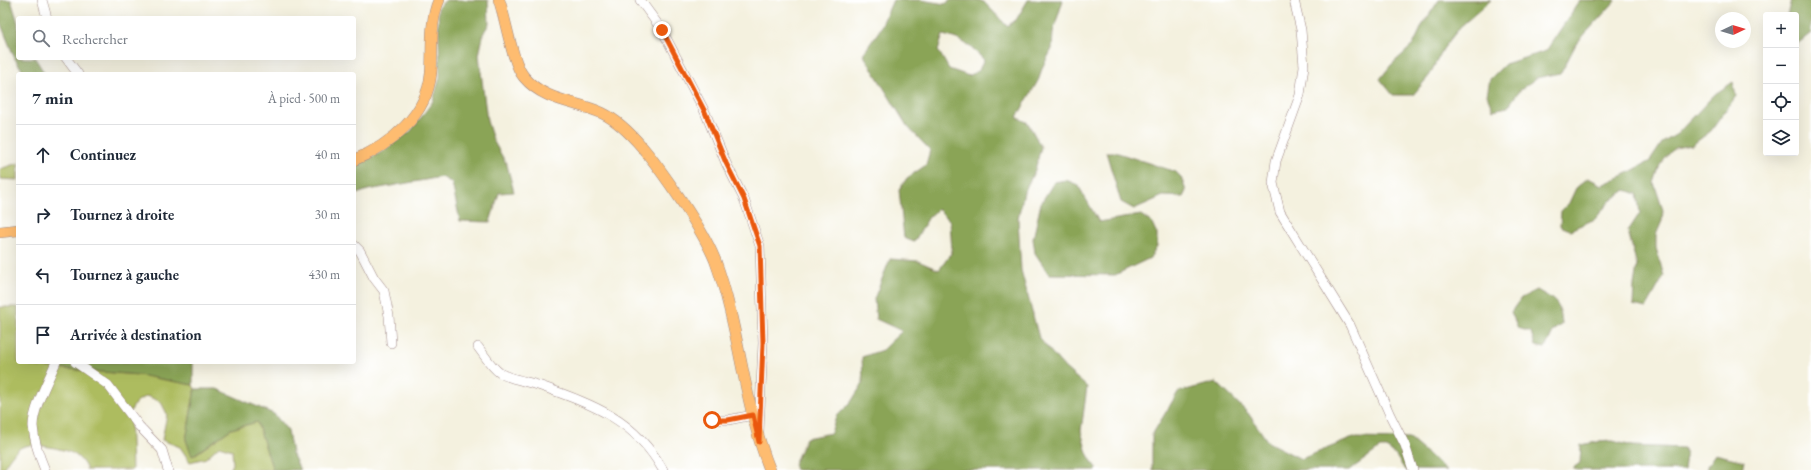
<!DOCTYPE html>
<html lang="fr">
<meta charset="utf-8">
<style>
body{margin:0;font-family:"EB Garamond",serif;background:#f2f2f3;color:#1f2937}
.controls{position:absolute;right:12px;top:12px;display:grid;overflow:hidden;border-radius:4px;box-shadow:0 4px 16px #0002}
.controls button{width:36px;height:36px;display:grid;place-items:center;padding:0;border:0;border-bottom:1px solid #e0e1e3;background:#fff;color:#1f2937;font:20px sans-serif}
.compass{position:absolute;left:1715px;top:12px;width:36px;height:36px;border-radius:50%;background:#fff;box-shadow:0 4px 16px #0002;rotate:86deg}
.stop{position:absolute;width:12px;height:12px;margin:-9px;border:3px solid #ea580c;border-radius:50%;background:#fff}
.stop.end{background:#ea580c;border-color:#fff;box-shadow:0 1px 4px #0008}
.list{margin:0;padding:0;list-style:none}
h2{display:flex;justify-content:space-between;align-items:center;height:52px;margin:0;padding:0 16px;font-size:17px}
h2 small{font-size:13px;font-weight:400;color:#747a83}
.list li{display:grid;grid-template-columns:26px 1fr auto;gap:12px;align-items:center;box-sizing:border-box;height:60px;padding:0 16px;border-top:1px solid #e0e1e3}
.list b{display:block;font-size:15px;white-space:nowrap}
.list em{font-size:13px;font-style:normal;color:#747a83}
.icon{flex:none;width:22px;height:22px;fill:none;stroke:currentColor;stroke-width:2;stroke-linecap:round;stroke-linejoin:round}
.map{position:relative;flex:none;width:1811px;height:470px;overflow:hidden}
.search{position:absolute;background:#fff;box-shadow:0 4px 16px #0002;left:16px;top:16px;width:340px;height:44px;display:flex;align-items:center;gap:10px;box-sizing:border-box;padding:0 14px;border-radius:4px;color:#747a83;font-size:15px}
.panel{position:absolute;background:#fff;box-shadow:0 4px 16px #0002;left:16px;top:72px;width:340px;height:292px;border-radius:4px}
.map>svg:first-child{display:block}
</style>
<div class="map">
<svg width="1811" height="470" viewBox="0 0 1811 470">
<rect width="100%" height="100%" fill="#fff"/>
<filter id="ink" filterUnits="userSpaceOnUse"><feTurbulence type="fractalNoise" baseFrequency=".025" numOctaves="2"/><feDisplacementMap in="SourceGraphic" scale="8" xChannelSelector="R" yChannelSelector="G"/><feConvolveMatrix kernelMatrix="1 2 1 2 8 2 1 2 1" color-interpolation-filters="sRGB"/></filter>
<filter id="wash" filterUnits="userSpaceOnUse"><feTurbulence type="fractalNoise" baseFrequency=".012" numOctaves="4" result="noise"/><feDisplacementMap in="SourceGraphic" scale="16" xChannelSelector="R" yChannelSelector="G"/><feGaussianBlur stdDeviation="0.9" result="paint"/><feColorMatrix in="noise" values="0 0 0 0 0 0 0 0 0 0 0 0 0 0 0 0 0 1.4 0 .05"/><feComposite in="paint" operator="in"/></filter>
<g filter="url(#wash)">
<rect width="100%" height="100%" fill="#f4f1df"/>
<path fill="#adbc5f" stroke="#7c6e45" d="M18,163V180L0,179V169Z
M0,307H18V362H30L32,366L139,375L193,385L195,389L186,440L193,456L231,429L257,422L273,470H230L233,464L232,450L219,446L206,458L190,462L180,447L162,440L167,414L161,402L147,396L136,402L130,412L132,470H87C84,463 80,458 74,454C65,449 34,443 25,446C14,449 8,461 2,470H0Z"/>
<path fill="#8aa456" stroke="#6a6240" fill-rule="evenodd" d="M0,0H11L18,23V58H35L45,74H25L15,59L0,22Z
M446,0H488L489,24L484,32L479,55L487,121L493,140L507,165L514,192L499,193L490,222L460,221L452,183L442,177L368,190L354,195V166L380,153L411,131L433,101L440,77L438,7Z
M893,0H921L945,4L951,0H978L984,2L1007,26L1016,20L1028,0H1063L1053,32L1052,49L1042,68L1039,79L1017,117L1028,123L1041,147L1035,170L1024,192L1018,218L1021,270L1039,338L1065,368L1087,387L1081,431L1087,453L1097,470H796L794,464L806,438L831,433L836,417L851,402L863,383L862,357L882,350L902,331L876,319L874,299L890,259L918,261L939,270L952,252L950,221L938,209L929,217L914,242L904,238L899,190L907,178L926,165L930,150L907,126L863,54L879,31ZM943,35C964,40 969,45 984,60L979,70L969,76L949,69L938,50Z
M1439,0H1491L1460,27L1443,49L1429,76L1413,95H1393L1380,79L1391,65L1413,45L1423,24Z
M1580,0H1616L1576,44L1561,73L1536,78L1518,92L1508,107L1493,110L1487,95L1490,79L1505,64L1546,51Z
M1791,0H1811V33L1796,45V15H1787Z
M1733,82L1736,96L1711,131L1692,145L1674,148L1660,165L1654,183L1663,210L1662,221L1656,235V248L1664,276L1646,308L1633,305L1634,285L1637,266L1628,231L1640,213L1637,194L1626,190L1610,201L1595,219L1570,230L1560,226L1561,211L1569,203L1576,188L1588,178L1602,185L1624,175L1650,161L1662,143L1677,134L1715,94Z
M1106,152H1115L1176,172L1181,177L1186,191L1183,197L1163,196L1134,209L1121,202Z
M1066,180L1078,185L1099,222L1141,215L1152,223L1157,234V246L1150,258L1115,275L1049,274L1035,253L1033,239L1041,203L1054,182Z
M1537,290C1556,301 1560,302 1562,324L1554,330L1545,348L1535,346L1531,332L1518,328L1511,312L1521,298Z
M30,362H193V385L139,375L31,366Z
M1216,382L1248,413L1268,442L1301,459L1353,438L1410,439L1446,470H1405L1396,456L1387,448H1380L1350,470H1152V435L1178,392Z
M195,389H217L274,414L288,431L292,453L300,470H273L257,422L231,429L192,456L186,440Z
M1613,441L1632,446L1684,448L1686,455L1684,470H1579L1573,468L1580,463L1581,445L1596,442Z
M1715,454L1744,461L1742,470H1707V466Z"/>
</g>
<g filter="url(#ink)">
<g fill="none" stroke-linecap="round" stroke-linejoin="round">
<g stroke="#9f8885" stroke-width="10">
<path id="minor" d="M42,0L47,18
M640,0L662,30L705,112L726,163L744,199L760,246L763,343L759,431
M1294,0L1301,30L1304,66L1300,95L1276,161L1273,183L1280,212L1350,325L1390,415L1405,445L1413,470
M66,58L78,74
M354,245L360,251L374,278L384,291L389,316L391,343
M478,347C484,355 492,368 500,373C507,378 529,382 538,385C591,404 634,418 663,470
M75,362L108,385L139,426L162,450L168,470
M712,420H728L753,415
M45,470C39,456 34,441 33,426C33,408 49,379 56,362"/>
</g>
<g stroke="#9f8885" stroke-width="12">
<path id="major" d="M499,0C506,19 512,63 524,77C545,102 576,101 602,113C632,127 661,171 679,197C692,217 706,238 715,260C740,328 743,403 770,470
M354,160C391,145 427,115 431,73C433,49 429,23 439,0
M0,232L18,230"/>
</g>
<use href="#minor" stroke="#fff" stroke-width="9"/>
<use href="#major" stroke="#febc70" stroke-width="11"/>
</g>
</g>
<g fill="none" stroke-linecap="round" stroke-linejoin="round" filter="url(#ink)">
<path stroke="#ea580c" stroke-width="5" d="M662,30L705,112L726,163L744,199L760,246L763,343L759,442L753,415L728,420H712"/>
</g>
</svg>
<div class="controls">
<button>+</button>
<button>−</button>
<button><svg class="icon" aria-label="locate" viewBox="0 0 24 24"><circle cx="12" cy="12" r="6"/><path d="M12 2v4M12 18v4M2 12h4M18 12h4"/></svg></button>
<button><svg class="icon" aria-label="layers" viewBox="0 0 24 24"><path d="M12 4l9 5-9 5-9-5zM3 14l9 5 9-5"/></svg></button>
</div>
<svg class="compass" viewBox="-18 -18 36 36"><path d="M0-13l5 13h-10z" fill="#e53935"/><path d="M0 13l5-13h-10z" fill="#747a83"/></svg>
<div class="stop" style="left:712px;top:420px"></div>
<div class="stop end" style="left:662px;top:30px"></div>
<div class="search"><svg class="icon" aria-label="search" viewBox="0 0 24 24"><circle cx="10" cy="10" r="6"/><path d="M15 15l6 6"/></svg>Rechercher</div>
<section class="panel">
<h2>7 min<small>À pied · 500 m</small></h2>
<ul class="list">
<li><svg class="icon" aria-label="ahead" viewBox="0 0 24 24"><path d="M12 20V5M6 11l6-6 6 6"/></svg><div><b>Continuez</b></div><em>40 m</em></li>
<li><svg class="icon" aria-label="right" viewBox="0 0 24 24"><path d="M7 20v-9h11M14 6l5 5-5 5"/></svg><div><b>Tournez à droite</b></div><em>30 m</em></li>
<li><svg class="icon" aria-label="left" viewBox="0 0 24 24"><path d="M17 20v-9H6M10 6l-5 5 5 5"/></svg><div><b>Tournez à gauche</b></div><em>430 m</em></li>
<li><svg class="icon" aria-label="arrive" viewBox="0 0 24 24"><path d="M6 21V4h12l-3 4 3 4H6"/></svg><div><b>Arrivée à destination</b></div></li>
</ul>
</section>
</div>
